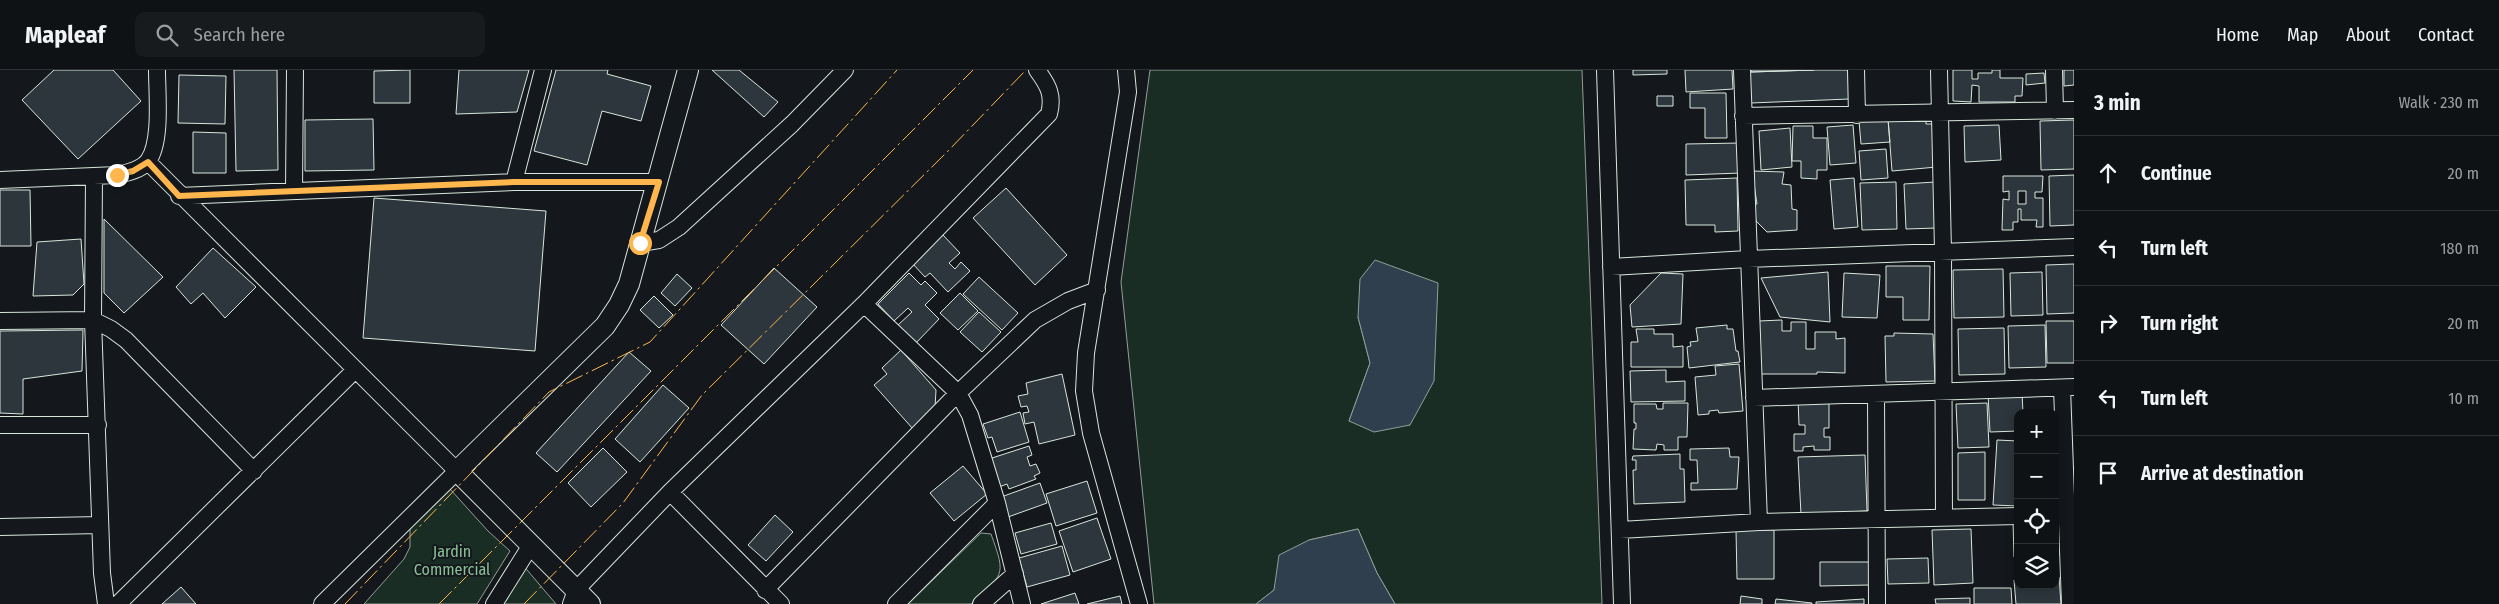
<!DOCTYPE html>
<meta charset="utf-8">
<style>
body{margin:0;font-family:"Fira Sans Condensed",sans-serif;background:#181b1e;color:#f1f3f6}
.controls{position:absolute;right:15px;bottom:15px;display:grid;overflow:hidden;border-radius:10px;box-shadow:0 2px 12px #0003}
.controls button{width:45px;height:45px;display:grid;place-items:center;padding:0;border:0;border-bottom:1px solid #2f3234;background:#0f1215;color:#f1f3f6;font:25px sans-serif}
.stop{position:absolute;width:15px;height:15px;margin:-11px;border:4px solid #ffb74d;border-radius:50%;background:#fff}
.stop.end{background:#ffb74d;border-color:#fff;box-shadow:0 1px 5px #0008}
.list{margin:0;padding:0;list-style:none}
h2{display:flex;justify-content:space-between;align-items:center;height:65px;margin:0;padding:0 20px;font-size:21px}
h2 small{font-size:16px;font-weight:400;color:#9b9ea0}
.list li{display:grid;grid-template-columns:32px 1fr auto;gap:15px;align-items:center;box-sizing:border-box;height:75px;padding:0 20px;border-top:1px solid #2f3234}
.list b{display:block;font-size:19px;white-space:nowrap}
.list em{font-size:16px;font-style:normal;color:#9b9ea0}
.icon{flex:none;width:28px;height:28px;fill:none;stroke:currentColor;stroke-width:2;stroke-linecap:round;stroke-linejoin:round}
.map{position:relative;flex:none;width:2074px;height:534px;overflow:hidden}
header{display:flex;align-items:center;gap:30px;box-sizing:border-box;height:70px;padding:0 25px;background:#0f1215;border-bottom:1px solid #2f3234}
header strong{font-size:24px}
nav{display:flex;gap:28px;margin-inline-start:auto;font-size:18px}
.search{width:350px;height:45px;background:#181b1e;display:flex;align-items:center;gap:12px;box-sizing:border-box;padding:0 18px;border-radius:10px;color:#9b9ea0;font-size:19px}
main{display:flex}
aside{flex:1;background:#0f1215}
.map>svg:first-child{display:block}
</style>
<header>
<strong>Mapleaf</strong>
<div class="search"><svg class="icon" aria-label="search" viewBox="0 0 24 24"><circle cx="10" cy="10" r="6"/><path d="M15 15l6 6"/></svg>Search here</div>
<nav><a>Home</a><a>Map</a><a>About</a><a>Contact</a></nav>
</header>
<main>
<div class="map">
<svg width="2074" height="534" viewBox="0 0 2074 534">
<rect width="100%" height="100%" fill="#14181c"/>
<path fill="#1a2d24" stroke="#939e99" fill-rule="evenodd" d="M1150,0H1582L1602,534H1395L1377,503L1358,459L1309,470L1274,520L1256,534H1154L1121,212ZM1358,247L1410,355L1349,351L1370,293Z
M450,419L488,461L510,481L477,534H364L404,489L410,477V457Z
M981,463L991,464C1007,508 1003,503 971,534H908Z
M522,494L556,534H497Z"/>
<path fill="#2f3f4d" stroke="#939e99" d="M1375,190L1438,213L1434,311L1410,355L1374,362L1349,351L1370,293L1358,247L1360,209Z
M1358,459L1377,503L1395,534H1256L1274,520L1279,485L1309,470Z"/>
<path fill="#2c363c" stroke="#d8e6dc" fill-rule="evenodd" d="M54,0H113L141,31L78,89L22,30Z
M234,0H277L278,100L236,101Z
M410,0V33H374V1Z
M459,0H529L517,42L456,44Z
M556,0H608L607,4L651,16L641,51L602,41L587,95L534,81Z
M712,0H739L778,32L764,47Z
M1633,0H1667V4L1633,5Z
M1685,0H1732L1733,19L1686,22Z
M1751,0H1814L1751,2Z
M1814,0H1848L1849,29L1751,33L1750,2Z
M1953,0H1972V9H1978V3H1992V0H2000V8H2023L2022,26H2015V32H1979V16L1972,15L1971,32L1953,31Z
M2064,0H2074V15L2064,16Z
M2044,3L2045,13L2026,15V4Z
M179,5L226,6L225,54L178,53Z
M1690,23H1726L1727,68H1705V38H1690Z
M1657,26H1673V36H1657Z
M1926,46V54H1934L1937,97L1892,101L1888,49Z
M373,49L374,100L305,101V50Z
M1888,49L1890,72L1861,74L1859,51Z
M2074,50V99L2041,100L2040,51Z
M1853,55L1856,93L1830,95L1827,57Z
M1999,55L2001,90L1965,92L1964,56Z
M1793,56H1813V68H1827V100H1817V109L1801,108V91H1792Z
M1790,58L1792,97L1761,100L1759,61Z
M193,62L226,63V103H193Z
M1740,73L1741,103L1686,105V74Z
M1886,79L1888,108L1861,110L1859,81Z
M1752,101L1784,102L1782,114L1791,115L1792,139L1797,140V160L1767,162L1756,151L1752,135L1757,134Z
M2074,105V155L2050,156L2049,106Z
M2003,106H2043L2042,122H2035V128H2043V157H2036L2037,150H2021V139H2018V152H2013V160H2002L2003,129L2009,130V121L2003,122ZM2018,121H2026V134H2018Z
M1737,108L1738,161L1715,162V155H1686L1685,110Z
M1854,108L1858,157L1834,159L1830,110Z
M1896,112L1897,159L1862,160L1860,113Z
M1935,112L1937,158L1906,159L1904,114Z
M1006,118L1067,185L1035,215L973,148Z
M0,120H30L31,176H0Z
M374,128L546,141L535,281L363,268Z
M104,149L163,207L124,243L104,223Z
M942,164L960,183L949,193L955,199L961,192L970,201L948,222L930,203L925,207L912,193Z
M81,169L84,214L73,225L33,226L37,172Z
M213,178L256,217L225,248L203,223L191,234L176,217Z
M2074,194V243L2047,244L2046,195Z
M1886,196H1930L1929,250H1903V227H1886Z
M774,198L817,237L764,294L721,255Z
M2003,199L2004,247L1954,248L1953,200Z
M1828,202L1830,252L1780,247L1761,208Z
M2042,202L2043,245L2011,246L2010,203Z
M909,203L921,215L925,211L937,223L925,235L939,249L916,273L898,255L912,242L908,238L894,251L878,234Z
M1661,203L1683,204L1681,254L1632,257L1630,235Z
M1844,203L1880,205L1877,248L1842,247Z
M677,204L692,218L675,236L661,223Z
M979,207L1018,243L1002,260L963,224Z
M960,223L978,241L958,260L940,243Z
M654,226L673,245L659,258L640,240Z
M979,242L1001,262L982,282L960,262Z
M1782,250V261H1791V252H1806V279H1815V262H1836V269L1845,268V303L1817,302V304H1760L1759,251Z
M2046,251H2074V293H2047Z
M1727,255V259H1733L1736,281H1738L1740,292L1689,298L1687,277L1691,276L1690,272L1698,271L1696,258Z
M2045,255L2046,297L2009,298L2008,256Z
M2004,258L2005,304L1959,305L1958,259Z
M1636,259H1654V264H1673V277L1683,276V297H1631V272H1638Z
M83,260L82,301L23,309V344L0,343V261Z
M1894,263L1933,264L1935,311L1886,312L1885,266H1894Z
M901,280L936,320L935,338L913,359L874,315L887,304L882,298Z
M629,282L651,301L557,402L536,383Z
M1739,294L1743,341L1719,343L1718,340L1709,341V344L1698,345L1695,307L1716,305L1715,296Z
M1666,300V312L1685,311V331L1631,332L1630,301Z
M1062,304L1075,365L1039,374L1034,352L1025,354L1023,343L1029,342L1027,336L1021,337L1018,326L1028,324L1026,313Z
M663,315L689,338L640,392L615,369Z
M2022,322L2023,343H2018V361L1990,362L1988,324Z
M1829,328V358H1824V367H1830V380H1814V376L1803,377V381H1794V364H1805V355H1799L1798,329Z
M1663,333H1688L1687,367H1678V380H1664V375L1657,374L1656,380L1633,379L1634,359H1636V353H1634V334H1656L1657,339H1663Z
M1987,333L1989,377L1958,378L1956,334Z
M1020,342L1029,372L997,382L992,367L988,368L983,354Z
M1997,370L2018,371V436L1993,435Z
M2055,372H2059L2056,437H2055Z
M1029,376L1032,385L1027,387L1030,396L1036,394L1040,403L1034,406L1036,409L1009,419L1007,414L999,417L989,389Z
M603,378L627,402L591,437L568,413Z
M1729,378L1730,387H1739L1737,419L1691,420V413H1698L1697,390H1690V379Z
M1985,382V430H1958V383Z
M1680,384V399H1684L1685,432L1634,434L1633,400H1636V390H1632L1633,386Z
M1865,385L1867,441L1801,444L1798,387Z
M963,396L987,424L954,451L930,423Z
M1087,411L1097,443L1056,456L1046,424Z
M1040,413L1047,433L1008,447L1001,427Z
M775,445L793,462L766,491L748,475Z
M1097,448L1111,489L1073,502L1059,461Z
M2055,450H2058L2060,485H2055Z
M2013,452H2018V487H2014Z
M1051,453L1057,474L1021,484L1015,463Z
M1971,459L1973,513L1934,515L1932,460Z
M1736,460H1774V509H1737Z
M1062,476L1070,505L1027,517L1019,488Z
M1928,488L1929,513L1888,514L1887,489Z
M1820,492H1869V515L1820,516Z
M2055,507H2059L2061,534H2016L2014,510H2018V515H2055Z
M181,517L196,534H162Z
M1974,518H2011L2012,534H1974Z
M1075,523L1079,534H1041Z
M1120,526L1122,534H1087Z
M1741,526L1762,529V534H1740Z
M1970,528V534H1936L1935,529Z
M1776,529L1812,533V534H1775Z
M1864,529V534H1816V532Z"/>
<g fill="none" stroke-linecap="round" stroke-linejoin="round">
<g stroke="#d8e6dc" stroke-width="18">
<path id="minor" d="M1126,0L1128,22L1086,283L1084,321L1091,363L1139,534
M1605,0L1622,534
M1742,0L1759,452
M1856,0L1857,45
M1939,0L1943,181L1944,447
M2054,0L2055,41
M1743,46L2074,40
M148,92L457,401L322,534
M94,107L93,250L102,503L106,534
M0,110L117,105C127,103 141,100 148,91C162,72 157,24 157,0
M514,112L543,0
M294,121L295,0
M179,126L514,112H659
M640,173L659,170L679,157L792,54L845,0
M1611,197L1748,189L2074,177
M864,234L958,323L970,345L997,433L1022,534
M0,251L93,250L111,259L126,270L254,401
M2062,318L2070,534
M1876,324L1877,534
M1754,328L2074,317
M0,355H98
M670,422L781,534
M0,457L100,455
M1620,460L1759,452L2018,446
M765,520L958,323L1035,250L1068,231L1097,220
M118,534L355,300
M494,534L531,475
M571,534L576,520L670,422L864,234L1049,44C1054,25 1048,15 1037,0
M896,534L997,433
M981,534L1015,504"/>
</g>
<g stroke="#d8e6dc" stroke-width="22">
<path id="tertiary" d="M590,534L457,401L605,256L619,235L629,214L688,0"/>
</g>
<use href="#minor" stroke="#14181c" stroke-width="16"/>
<use href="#tertiary" stroke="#14181c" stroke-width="20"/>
<path stroke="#ffb74d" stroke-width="1" stroke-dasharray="18 4 2.5 4" stroke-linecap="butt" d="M345,534L549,322L650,272L897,0
M439,534L973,0
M524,534L623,433L702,325L948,81L1026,0"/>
</g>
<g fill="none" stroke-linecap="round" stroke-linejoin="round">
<path stroke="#ffb74d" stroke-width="6" d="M117,105L133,101L148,92L179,126L514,112H659L640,173"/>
</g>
<g text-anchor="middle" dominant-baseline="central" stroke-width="4" stroke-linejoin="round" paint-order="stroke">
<g font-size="16" fill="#8ac095" stroke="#14181c">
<text x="452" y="481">Jardin<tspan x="452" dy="18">Commercial</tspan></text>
</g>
</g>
</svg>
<div class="controls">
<button>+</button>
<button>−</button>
<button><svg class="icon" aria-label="locate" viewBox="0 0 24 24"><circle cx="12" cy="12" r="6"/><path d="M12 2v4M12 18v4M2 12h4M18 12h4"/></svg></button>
<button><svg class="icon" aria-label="layers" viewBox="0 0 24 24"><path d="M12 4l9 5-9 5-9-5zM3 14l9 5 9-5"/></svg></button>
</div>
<div class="stop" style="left:640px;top:173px"></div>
<div class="stop end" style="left:117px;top:105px"></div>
</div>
<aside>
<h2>3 min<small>Walk · 230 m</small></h2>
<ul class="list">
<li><svg class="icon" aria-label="ahead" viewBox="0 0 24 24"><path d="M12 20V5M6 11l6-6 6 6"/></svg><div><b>Continue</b></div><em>20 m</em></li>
<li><svg class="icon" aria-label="left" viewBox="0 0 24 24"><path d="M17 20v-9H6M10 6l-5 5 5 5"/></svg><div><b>Turn left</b></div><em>180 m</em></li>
<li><svg class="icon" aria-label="right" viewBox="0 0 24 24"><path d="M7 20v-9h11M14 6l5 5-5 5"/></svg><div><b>Turn right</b></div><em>20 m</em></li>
<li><svg class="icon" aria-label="left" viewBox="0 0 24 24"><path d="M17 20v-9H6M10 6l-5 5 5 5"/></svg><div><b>Turn left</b></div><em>10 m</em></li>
<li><svg class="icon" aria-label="arrive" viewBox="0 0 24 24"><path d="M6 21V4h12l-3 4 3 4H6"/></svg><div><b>Arrive at destination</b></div></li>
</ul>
</aside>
</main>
